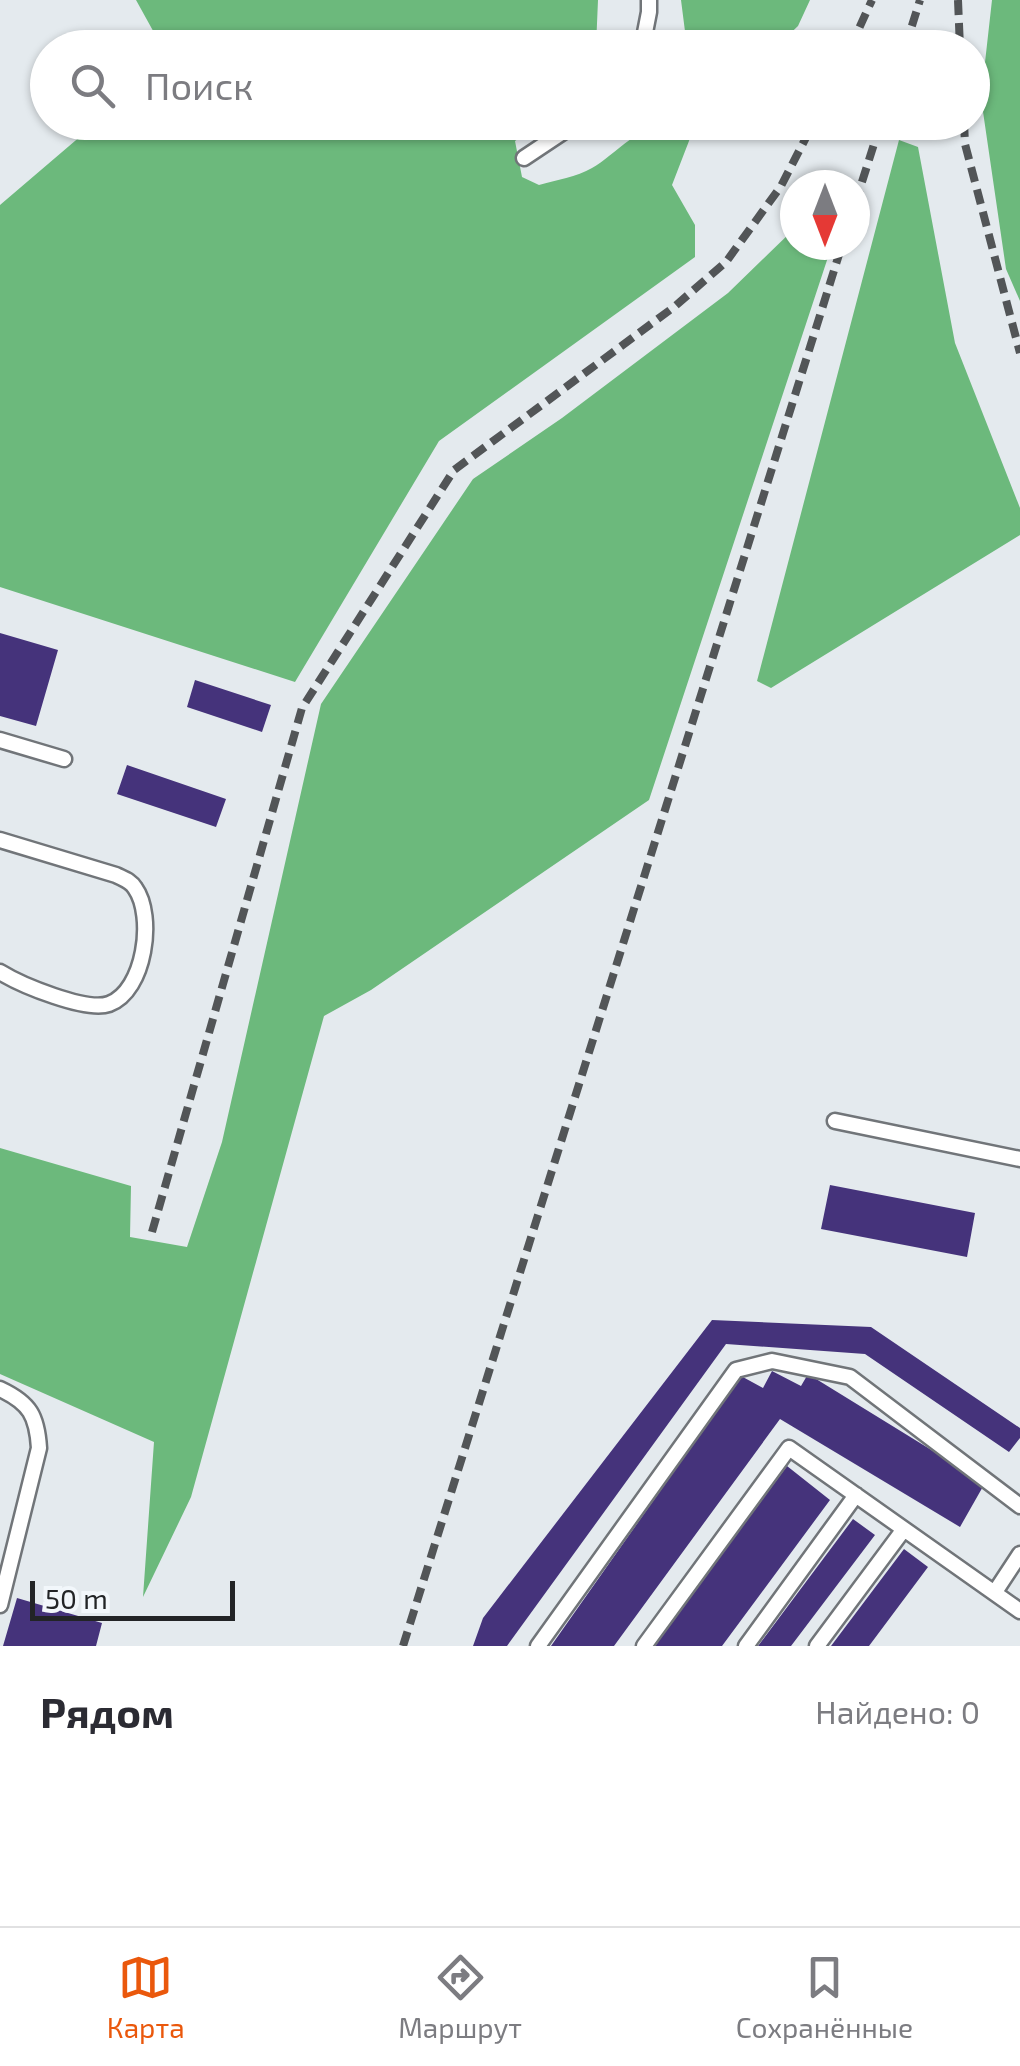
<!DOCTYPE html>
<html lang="ru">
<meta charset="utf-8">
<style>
body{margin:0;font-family:"Exo 2",sans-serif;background:#f7f7f7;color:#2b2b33}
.compass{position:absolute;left:780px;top:170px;width:90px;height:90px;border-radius:50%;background:#fff;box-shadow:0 2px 8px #0004;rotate:180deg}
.scale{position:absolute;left:30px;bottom:25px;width:205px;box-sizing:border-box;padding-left:10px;border:5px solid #222426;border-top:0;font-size:28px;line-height:35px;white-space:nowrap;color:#222426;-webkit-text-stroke:8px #f2f7fb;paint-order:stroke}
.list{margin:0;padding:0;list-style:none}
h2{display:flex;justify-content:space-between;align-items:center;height:130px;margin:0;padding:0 40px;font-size:42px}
h2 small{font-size:32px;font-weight:400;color:#7c7c81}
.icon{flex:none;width:55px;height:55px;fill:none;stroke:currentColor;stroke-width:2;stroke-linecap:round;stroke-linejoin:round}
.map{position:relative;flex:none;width:1020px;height:1646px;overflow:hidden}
.search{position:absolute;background:#fff;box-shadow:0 2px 8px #0004;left:30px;right:30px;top:30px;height:110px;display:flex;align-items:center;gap:25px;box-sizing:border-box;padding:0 35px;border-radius:55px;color:#7c7c81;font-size:38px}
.sheet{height:280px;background:#fff}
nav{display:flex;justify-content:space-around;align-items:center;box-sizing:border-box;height:140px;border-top:2px solid #e1e1e2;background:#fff;font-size:28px;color:#7c7c81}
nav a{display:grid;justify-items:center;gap:5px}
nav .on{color:#ea580c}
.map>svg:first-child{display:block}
</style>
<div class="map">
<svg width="1020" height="1646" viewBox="0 0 1020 1646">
<rect width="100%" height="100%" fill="#e4eaee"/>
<path fill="#6cb97c" d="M136,0H598L596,47H162Z
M681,0H810L798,26L775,48L687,47Z
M992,0H1020V301L1006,269L981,98Z
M96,123H541L515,141L522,177L539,185C556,180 577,177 592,168C620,152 659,102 694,128L672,185L695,225V257L439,441L295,682L0,587V205Z
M899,140L918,147L955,343L1020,508V535L771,688L757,681Z
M795,228V245H832L649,800L371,990L324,1016L191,1497L143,1597L154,1442L0,1374V1148L131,1186L130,1237L187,1247L222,1142L321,704L473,479L562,418L728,293Z"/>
<path fill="#45337b" d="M0,633L58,650L36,726L0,716Z
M195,680L271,705L262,732L187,707Z
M127,765L226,799L216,827L117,794Z
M830,1185L975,1213L967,1257L821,1229Z
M712,1320L871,1327L1020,1428V1438L1009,1452L865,1354L726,1344L507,1646H473L483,1618Z
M772,1371L801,1386L808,1374L985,1483L960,1527L780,1419L614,1646H551L741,1376L763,1388Z
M787,1466L830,1500L722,1646H654Z
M853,1519L875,1535L791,1646H758Z
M904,1549L928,1567L869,1646H831Z
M17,1598L102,1623L96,1646H3Z"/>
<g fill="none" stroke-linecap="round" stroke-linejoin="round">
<g stroke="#717579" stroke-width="19">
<path id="lane" d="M642,48L649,12V0
M524,158L578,122
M0,740L64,759
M0,840L116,875C124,879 131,881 135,888C155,916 145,991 109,1004C86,1012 21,985 0,972
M835,1121L1020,1159
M0,1389C30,1403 37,1416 39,1448L0,1605
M995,1592L1020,1554
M538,1646L736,1370L772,1361L850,1377L1020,1506
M644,1646L789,1448L1020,1611
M746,1646L856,1495
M817,1646L904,1529"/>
</g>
<use href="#lane" stroke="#fff" stroke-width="14"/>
<path stroke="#525557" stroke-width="8" stroke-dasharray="15 8" stroke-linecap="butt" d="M958,0L960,48
M850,48L872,0
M905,48L920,0
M964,122L965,144L1020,353
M855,204L881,122
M152,1232L302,708L454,470L674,307L726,262L781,186L814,122
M403,1646L842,245"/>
</g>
</svg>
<svg class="compass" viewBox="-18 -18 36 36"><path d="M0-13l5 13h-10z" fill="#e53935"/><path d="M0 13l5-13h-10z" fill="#7c7c81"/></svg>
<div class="scale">50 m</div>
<div class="search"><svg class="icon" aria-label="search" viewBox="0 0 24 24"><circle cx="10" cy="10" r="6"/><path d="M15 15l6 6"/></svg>Поиск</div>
</div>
<section class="sheet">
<h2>Рядом<small>Найдено: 0</small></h2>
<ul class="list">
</ul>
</section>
<nav>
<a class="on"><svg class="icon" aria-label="map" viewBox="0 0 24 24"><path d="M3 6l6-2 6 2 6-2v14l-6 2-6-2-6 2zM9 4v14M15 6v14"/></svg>Карта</a>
<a><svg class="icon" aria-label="directions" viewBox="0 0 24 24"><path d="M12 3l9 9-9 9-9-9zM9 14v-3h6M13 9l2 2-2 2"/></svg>Маршрут</a>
<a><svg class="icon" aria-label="saved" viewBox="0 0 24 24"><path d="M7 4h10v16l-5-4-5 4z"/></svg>Сохранённые</a>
</nav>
